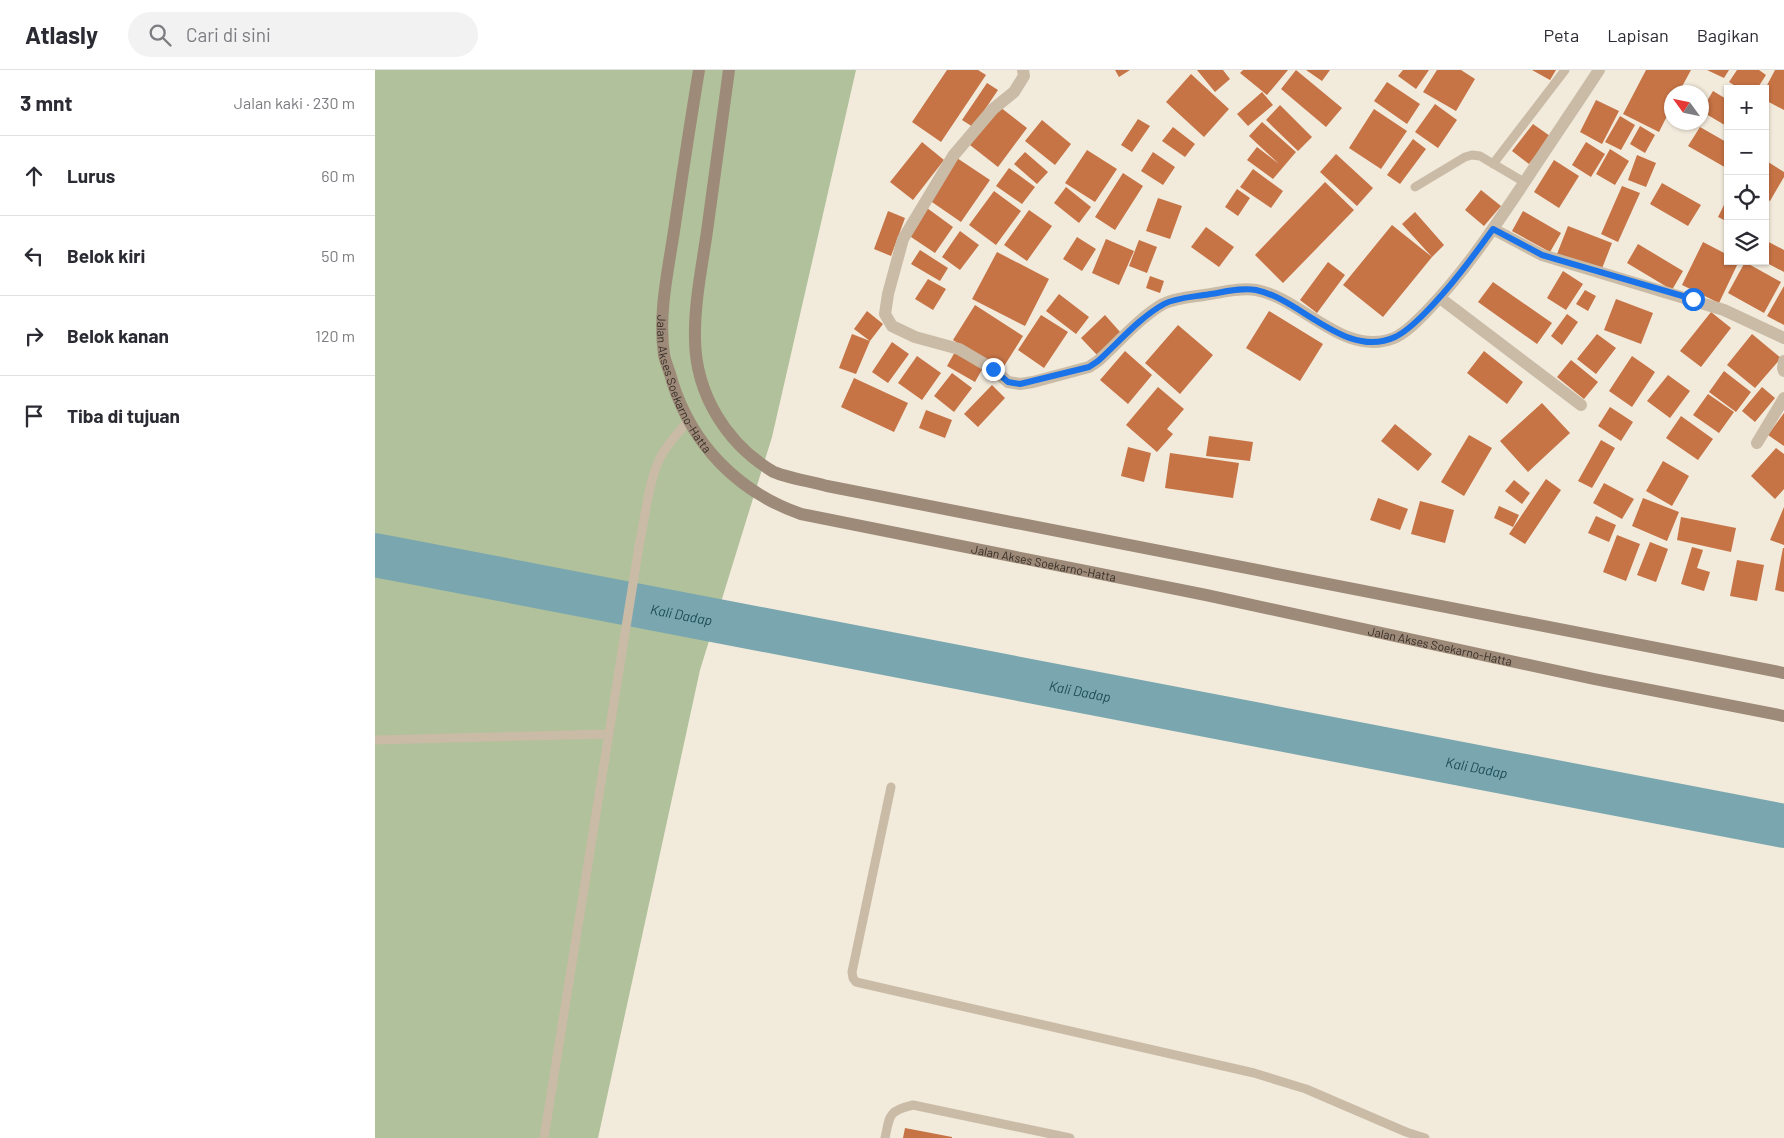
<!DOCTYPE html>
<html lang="id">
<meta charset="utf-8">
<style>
body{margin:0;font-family:Barlow,sans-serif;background:#f2f2f3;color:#2b2b33}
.controls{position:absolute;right:15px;top:15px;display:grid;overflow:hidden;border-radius:0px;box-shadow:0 1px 4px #0004}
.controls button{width:45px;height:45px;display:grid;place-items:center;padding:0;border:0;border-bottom:1px solid #e1e1e2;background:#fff;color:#2b2b33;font:25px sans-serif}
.compass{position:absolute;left:1289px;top:15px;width:45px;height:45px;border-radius:50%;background:#fff;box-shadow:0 1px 4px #0004;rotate:303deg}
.stop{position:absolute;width:15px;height:15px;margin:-11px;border:4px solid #1a73e8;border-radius:50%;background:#fff}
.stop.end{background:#1a73e8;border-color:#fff;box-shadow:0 1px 5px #0008}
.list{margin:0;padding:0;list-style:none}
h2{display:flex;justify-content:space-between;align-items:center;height:65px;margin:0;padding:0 20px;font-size:21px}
h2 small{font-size:16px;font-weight:400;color:#7c7c81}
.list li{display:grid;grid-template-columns:32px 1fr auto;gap:15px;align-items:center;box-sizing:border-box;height:80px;padding:0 20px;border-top:1px solid #e1e1e2}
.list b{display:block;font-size:19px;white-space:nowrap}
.list em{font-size:16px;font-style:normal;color:#7c7c81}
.icon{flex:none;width:28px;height:28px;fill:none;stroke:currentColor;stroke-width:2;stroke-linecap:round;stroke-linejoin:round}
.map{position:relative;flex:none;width:1409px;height:1068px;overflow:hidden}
header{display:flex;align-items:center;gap:30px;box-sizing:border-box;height:70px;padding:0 25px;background:#fff;border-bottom:1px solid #e1e1e2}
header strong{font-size:24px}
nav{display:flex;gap:28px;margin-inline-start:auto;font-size:18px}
.search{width:350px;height:45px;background:#f2f2f3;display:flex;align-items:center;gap:12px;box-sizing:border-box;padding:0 18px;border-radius:28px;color:#7c7c81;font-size:19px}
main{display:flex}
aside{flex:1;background:#fff}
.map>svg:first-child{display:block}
</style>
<header>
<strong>Atlasly</strong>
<div class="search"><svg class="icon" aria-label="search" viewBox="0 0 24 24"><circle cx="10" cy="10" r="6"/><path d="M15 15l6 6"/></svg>Cari di sini</div>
<nav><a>Peta</a><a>Lapisan</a><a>Bagikan</a></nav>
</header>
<main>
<aside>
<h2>3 mnt<small>Jalan kaki · 230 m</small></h2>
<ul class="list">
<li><svg class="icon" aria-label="ahead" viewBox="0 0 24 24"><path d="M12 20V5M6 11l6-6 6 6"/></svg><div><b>Lurus</b></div><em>60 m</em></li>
<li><svg class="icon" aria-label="left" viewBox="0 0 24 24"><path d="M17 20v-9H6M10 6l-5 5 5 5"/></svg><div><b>Belok kiri</b></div><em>50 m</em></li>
<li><svg class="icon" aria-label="right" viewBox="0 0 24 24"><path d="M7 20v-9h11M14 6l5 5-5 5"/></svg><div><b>Belok kanan</b></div><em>120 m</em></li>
<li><svg class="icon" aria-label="arrive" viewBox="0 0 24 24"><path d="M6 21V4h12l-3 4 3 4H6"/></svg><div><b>Tiba di tujuan</b></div></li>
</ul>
</aside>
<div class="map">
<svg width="1409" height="1068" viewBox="0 0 1409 1068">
<rect width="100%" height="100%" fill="#f2eadb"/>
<path fill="#b0c19b" d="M0,0H481L397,367L325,600L223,1068H0Z"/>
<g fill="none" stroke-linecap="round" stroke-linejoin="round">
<path stroke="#7aa7af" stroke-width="44" id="s1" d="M0,485L1409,756"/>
</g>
<path fill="#c67345" d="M572,0H603L611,5L566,72L537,52Z
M740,0H755L744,7Z
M822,0H848L855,9L840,22Z
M868,0H913L892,25L865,3Z
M921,0L967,38L951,57L906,19Z
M931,0H955L947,11Z
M1028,0H1054L1041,19L1023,6Z
M1062,0H1086L1100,9L1081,41L1048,22Z
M1157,0H1181L1175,10Z
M1271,0H1316L1304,22H1296V38L1284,62L1248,44Z
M1332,0H1354L1349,8Z
M1362,0H1384L1391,5L1382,19H1365L1354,12Z
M1400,0H1409V40L1390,30V19Z
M816,4L854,39L829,67L791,32Z
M1012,12L1045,34L1032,54L999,31Z
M612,13L623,20L598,57L587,50Z
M1338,21L1353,30V57L1326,41Z
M887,22L898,35L873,56L862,44Z
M1221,30L1244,41L1227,74L1205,62Z
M1060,34L1082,50L1063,78L1040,62Z
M905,35L937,67L923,81L891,50Z
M625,37L652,58L623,97L595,75Z
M999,39L1032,61L1006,99L974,78Z
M1245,46L1260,55L1246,80L1230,72Z
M763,49L775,56L757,82L746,75Z
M667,50L696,74L680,95L650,71Z
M887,52L921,82L898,109L872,90L882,77L904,94L874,66Z
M1158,54L1175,66L1154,94L1137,81Z
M1265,56L1280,65L1270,83L1255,74Z
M798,57L820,74L810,87L787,71Z
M1325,57L1353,73V99L1313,76Z
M1038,69L1051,79L1025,114L1012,105Z
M547,72L569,90L538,130L515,112Z
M1211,72L1230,84L1216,107L1197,95Z
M1235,79L1254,91L1240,115L1221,104Z
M712,80L742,99L720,132L690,113Z
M650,82L673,102L662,114L639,94Z
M778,82L800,97L788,115L766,101Z
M961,84L998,118L982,136L945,102Z
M1262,85L1281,93L1271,117L1253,110Z
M582,88L615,110L586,152L554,130Z
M1179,90L1204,106L1184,138L1159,122Z
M1390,90L1409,102V107L1395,131L1390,128Z
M634,98L660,117L647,134L621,116Z
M878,99L908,121L896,138L865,117Z
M748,103L768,116L740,160L720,147Z
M950,112L979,140L908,213L880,185Z
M1287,113L1326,135L1313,156L1275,134Z
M1247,116L1265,123L1243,172L1226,164Z
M691,117L716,137L704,153L679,133Z
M862,119L875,128L863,146L850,137Z
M1106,120L1126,136L1109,156L1090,140Z
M619,121L646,141L621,175L594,155Z
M1353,127V152L1343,147Z
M783,128L807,136L795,169L771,161Z
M552,138L578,157L560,183L533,165Z
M654,140L677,156L652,191L629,175Z
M513,141L530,148L516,186L499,179Z
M1148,141L1186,163L1175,182L1137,161Z
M1040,142L1069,175L1057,187L1027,154Z
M1017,155L1057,187L1008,247L968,215Z
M1193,156L1237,173L1226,201L1182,184Z
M831,157L859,177L844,197L816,177Z
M585,161L604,175L585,200L567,187Z
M702,167L721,179L707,201L688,189Z
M731,169L759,181L744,215L717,203Z
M764,170L782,177L772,203L754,196Z
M1390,170L1409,180V202L1390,192Z
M1328,172L1353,185V191H1364L1344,233L1307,215Z
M1263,174L1308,201L1297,220L1252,193Z
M545,180L573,198L565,211L536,194Z
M622,182L674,209L650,256L597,229Z
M953,192L970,205L942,243L925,230Z
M1370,192L1406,212L1389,243L1353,223Z
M1188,201L1208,214L1191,240L1172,228Z
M775,206L789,211L785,223L771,218Z
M553,209L571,219L558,240L540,229Z
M1118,212L1177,253L1162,274L1103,232Z
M1409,216V255L1392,246Z
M1210,220L1221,226L1213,241L1201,234Z
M684,224L714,247L701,264L671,241Z
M1241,229L1278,243L1266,274L1229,260Z
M600,235L648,266L626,301L578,270Z
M492,241L508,254L495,271L479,259Z
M894,241L948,274L925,311L871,278Z
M1336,242L1356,258L1326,297L1305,281Z
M1192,244L1203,252L1187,275L1176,266Z
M666,245L693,262L669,298L643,280Z
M730,245L746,263L723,286L706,268Z
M803,255L838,285L805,324L770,293Z
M477,264L495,271L481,304L464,298Z
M1222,264L1241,278L1221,304L1202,289Z
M1377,264L1406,288L1380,318L1352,295Z
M517,272L534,284L513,313L497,302Z
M581,280L609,296L600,312L572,296Z
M750,281L777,305L753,334L725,310Z
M1109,281L1148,312L1132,334L1092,303Z
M542,286L566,303L547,330L523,313Z
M1257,286L1280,302L1257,337L1234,321Z
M1196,290L1223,312L1209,329L1182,307Z
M1349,301L1376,322L1361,342L1334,322Z
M577,303L597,318L579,342L559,326Z
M1293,305L1315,321L1295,348L1272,331Z
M479,308L533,333L519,362L466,337Z
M617,315L630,328L603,357L589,344Z
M783,317L809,339L792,359L798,364L782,382L751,355Z
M1387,317L1400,328L1380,352L1367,341Z
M1333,324L1359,342L1344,363L1318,345Z
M1167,333L1195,363L1153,402L1125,371Z
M1235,337L1258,352L1246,371L1223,356Z
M551,340L577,350L570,368L544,358Z
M1409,343V376L1393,365Z
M1306,346L1338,369L1323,390L1291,368Z
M1020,354L1057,384L1043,401L1006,371Z
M1094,365L1117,378L1089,426L1066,412Z
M834,366L878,372L875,391L831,386Z
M1226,370L1240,378L1217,418L1203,411Z
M753,377L776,383L769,412L746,406Z
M1401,378L1409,384V419L1400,429L1376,406Z
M795,383L864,393L858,428L790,418Z
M1288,391L1314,406L1297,436L1271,421Z
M1171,409L1186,420L1150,474L1134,464Z
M1139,410L1155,423L1147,434L1130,421Z
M1229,413L1259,429L1247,449L1218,433Z
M1003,428L1033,439L1025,460L995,450Z
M1268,428L1304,442L1292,471L1257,456Z
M1045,431L1079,440L1070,473L1036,464Z
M1124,436L1144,445L1138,457L1119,448Z
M1409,437V475L1395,470Z
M1221,446L1241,455L1234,472L1213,463Z
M1306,447L1361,458L1356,482L1302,470Z
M1242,465L1265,474L1251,511L1228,502Z
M1275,472L1293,479L1281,512L1262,505Z
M1317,477L1328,480L1322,498L1335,502L1329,521L1306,514Z
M1408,478H1409V522L1400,520Z
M1362,490L1389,495L1382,531L1355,526Z
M530,1058L577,1067V1068H528Z"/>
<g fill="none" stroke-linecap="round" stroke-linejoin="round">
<path stroke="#cabba7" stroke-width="9" d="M1118,94L1190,0
M1040,117L1090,87L1097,85L1105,86L1149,112
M0,670L234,664
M516,717L477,902L478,908L481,912L879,1003L931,1019L1031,1062L1050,1068
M169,1068L264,476C270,449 273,413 285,388C292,374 304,362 314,350
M510,1068C515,1045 513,1041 538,1035L695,1068"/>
<path stroke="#cabba7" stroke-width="12" d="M648,0L649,6L639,22L618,39L578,86L528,169L513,224L510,244L517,256L540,267L584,279L618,299L633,312L645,314L658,312L714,297L723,291C744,272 764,248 788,234C800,228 815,227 829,225C845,223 864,217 881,220C927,228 968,288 1019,268C1031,263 1042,251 1051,242C1090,202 1120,156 1151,110C1175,73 1200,37 1224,0
M1118,159L1167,185L1349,240L1409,268
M1065,228L1206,335
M1409,291L1408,298L1409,301
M1382,373L1409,328"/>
<g stroke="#9d8a78" stroke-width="12">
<path id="s2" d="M324,0C315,54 307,107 299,161C293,201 283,244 289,285C291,294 295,302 297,311C317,375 363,422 426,444L831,525L1219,609L1409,646"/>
<path d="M354,0C347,51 340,102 333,154C328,192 319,231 320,270C321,324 351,373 397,401C407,407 439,412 452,416L1409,603"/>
</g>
</g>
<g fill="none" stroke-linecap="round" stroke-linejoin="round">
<path stroke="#1a73e8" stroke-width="6" d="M618,299L633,312L645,314L714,297L723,291C744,272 764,248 789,234C800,228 816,227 829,225C846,223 865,217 881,220C926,229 971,290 1020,267C1031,262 1041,252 1049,244C1075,218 1097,188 1118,159L1167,185L1318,229"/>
</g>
<g text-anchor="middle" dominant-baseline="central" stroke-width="4.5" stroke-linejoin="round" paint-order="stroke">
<g font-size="12" fill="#362e28" stroke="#f9f3e7">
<text stroke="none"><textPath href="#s2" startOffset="321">Jalan Akses Soekarno-Hatta</textPath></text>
<text stroke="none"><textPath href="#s2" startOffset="755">Jalan Akses Soekarno-Hatta</textPath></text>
<text stroke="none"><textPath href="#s2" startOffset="1160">Jalan Akses Soekarno-Hatta</textPath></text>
</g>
<g font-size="14" font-style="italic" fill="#1d4d58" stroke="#f9f3e7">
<text stroke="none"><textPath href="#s1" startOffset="312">Kali Dadap</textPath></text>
<text stroke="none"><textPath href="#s1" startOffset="718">Kali Dadap</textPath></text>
<text stroke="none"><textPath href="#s1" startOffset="1122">Kali Dadap</textPath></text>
</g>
</g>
</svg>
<div class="controls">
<button>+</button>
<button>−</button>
<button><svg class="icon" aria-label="locate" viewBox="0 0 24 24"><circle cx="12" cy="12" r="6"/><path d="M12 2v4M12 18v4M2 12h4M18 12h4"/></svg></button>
<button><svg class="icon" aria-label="layers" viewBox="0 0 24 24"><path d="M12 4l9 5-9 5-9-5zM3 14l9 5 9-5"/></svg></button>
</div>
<svg class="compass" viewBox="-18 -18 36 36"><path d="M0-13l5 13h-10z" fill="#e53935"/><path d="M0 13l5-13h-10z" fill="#7c7c81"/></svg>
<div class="stop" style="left:1318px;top:229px"></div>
<div class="stop end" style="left:618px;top:299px"></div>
</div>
</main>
